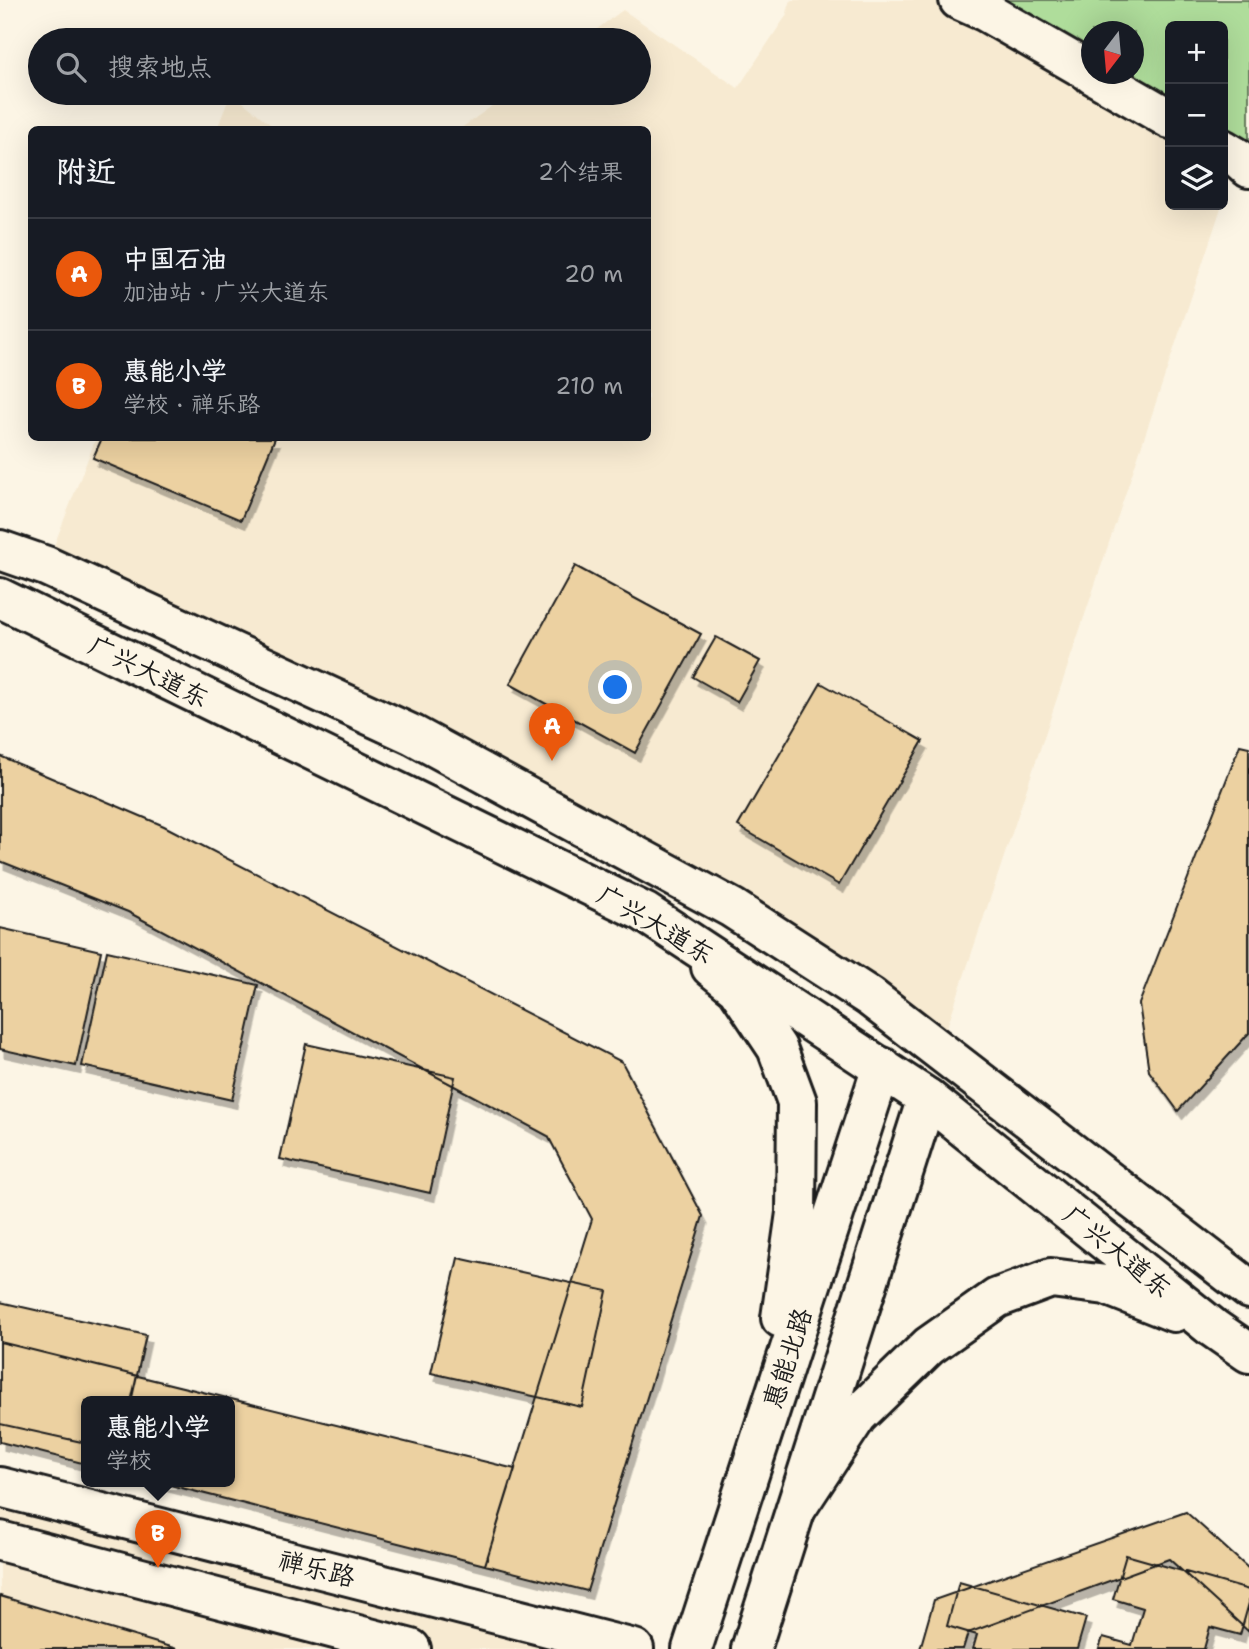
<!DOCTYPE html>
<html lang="zh">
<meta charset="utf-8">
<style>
body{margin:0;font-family:"Shantell Sans","LXGW WenKai TC",sans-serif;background:#20242c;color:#f1f3f6}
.controls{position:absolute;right:21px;top:21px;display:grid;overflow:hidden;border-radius:10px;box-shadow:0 7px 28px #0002}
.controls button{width:63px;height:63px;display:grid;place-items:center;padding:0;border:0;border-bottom:2px solid #363941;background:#171b24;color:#f1f3f6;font:35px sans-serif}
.compass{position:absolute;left:1081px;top:21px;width:63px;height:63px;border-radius:50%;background:#171b24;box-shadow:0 7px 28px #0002;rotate:196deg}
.you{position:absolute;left:616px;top:688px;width:24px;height:24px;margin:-18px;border:5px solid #fff;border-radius:50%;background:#1a73e8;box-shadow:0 0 0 10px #1a73e833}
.badge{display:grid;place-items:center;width:46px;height:46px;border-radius:50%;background:#ea580c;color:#fff;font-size:23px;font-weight:700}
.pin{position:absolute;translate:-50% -58px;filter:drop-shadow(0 2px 4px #0008)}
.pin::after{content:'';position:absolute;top:37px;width:24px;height:21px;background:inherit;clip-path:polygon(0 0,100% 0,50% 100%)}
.popup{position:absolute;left:81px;top:1396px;width:154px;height:91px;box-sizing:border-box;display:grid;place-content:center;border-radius:10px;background:#171b24;filter:drop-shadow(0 2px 5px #0005);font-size:23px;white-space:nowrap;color:#9ea1a6}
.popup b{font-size:26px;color:#f1f3f6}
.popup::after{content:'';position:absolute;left:50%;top:100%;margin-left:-14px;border:14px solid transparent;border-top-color:#171b24}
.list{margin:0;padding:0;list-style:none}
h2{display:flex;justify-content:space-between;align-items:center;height:91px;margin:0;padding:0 28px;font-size:30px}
h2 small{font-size:23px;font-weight:400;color:#9ea1a6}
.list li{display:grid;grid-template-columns:46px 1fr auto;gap:21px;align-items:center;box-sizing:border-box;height:112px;padding:0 28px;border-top:2px solid #363941}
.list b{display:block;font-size:26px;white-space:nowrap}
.list p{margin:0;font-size:23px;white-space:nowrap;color:#9ea1a6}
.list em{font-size:23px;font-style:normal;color:#9ea1a6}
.icon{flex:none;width:38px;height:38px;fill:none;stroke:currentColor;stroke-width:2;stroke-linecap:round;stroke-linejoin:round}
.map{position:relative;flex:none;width:1249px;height:1649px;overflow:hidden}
.search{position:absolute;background:#171b24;box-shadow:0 7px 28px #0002;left:28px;top:28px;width:623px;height:77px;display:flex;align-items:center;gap:18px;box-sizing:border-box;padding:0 24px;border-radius:38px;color:#9ea1a6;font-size:26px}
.panel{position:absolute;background:#171b24;box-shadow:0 7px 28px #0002;left:28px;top:126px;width:623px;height:315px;border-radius:10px}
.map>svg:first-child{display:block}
</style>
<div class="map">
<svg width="1249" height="1649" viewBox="0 0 1249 1649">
<defs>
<filter id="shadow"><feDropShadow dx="4.5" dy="8" stdDeviation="0" flood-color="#0004"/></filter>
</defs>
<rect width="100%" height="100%" fill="#fcf5e5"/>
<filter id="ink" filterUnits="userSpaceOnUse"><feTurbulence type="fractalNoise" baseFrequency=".0143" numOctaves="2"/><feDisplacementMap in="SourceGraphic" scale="14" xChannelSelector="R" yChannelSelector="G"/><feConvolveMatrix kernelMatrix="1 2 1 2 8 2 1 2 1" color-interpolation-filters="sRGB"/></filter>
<g filter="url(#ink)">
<path fill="#f7ead1" d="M791,0H959L1170,119V205H1222L939,1051L780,939L46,566L96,438H648V130L460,129L510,93H639V40H582L623,10L738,88L786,16Z
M231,93H232L276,129H217Z
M0,1487L634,1649H0Z"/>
<path fill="#afdd9b" stroke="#667c5c" stroke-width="2" d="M992,0H1249V168L1223,149V26H1170V119L1092,74H1134V32H1092V73Z"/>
<path fill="#ecd1a1" stroke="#1c1c1c" stroke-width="2" filter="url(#shadow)" d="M102,438H275L241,520L93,458Z
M575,566L701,634L635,753L510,684Z
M716,637L760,661L737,702L693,677Z
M821,683L923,741L839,885L738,826Z
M1240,745L1249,747V1033L1178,1111L1149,1071L1139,1004Z
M0,756L164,826L622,1062L703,1216L587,1591L485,1565L592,1219L548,1136L128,912L0,861Z
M0,928L101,951L76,1066L0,1049Z
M107,951L258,985L232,1100L82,1066Z
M306,1044L455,1077L430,1193L280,1159Z
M458,1258L607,1291L582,1407L431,1373Z
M0,1302L146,1335L131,1402H86V1443L0,1424Z
M0,1342L515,1469L485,1565L158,1482H230V1402H86V1464L0,1442Z
M1186,1512L1249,1569V1632L1169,1559L968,1633L963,1649H920L934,1600Z
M1126,1555L1249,1590V1603L1240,1635L1210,1627L1204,1649H1099L1103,1637L1132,1645L1143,1608L1113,1599Z
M959,1582L1086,1618L1077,1649H973L977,1635L947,1626Z
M0,1596L177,1649H0Z"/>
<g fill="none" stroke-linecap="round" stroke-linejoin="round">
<g stroke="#1c1c1c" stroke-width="44">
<path id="minor" d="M959,0L986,12L1092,73
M1092,74L1170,119
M1223,149L1238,158L1249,168
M711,967L737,988L777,1048L797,1102L796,1213L781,1318
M0,1487L634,1649
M0,1541L411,1649
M692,1649L882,1067
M751,1649L927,1098"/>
</g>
<g stroke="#1c1c1c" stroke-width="44">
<path id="highway" d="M0,550L46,566L413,735L732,908L870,997L1249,1289
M0,598L644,912L927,1098L1213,1328L1249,1353
M796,1509L857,1416L929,1346L997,1298L1051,1278L1106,1285L1174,1312"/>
</g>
<use href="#minor" stroke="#fcf5e5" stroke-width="38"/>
<use href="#highway" stroke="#fcf5e5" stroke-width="38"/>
</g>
</g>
<g text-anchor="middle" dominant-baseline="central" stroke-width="5" stroke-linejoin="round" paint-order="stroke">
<g font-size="26" fill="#1c1c1c" stroke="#fcf5e5">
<text transform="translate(149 671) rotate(26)">广兴大道东</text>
<text transform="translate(656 924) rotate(30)">广兴大道东</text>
<text transform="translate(1118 1251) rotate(39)">广兴大道东</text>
<text transform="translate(787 1358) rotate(-72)">惠能北路</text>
<text transform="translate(317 1568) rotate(14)">禅乐路</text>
</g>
</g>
</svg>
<div class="controls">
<button>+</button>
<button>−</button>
<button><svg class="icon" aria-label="layers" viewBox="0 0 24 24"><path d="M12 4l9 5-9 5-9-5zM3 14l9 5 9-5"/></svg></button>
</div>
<svg class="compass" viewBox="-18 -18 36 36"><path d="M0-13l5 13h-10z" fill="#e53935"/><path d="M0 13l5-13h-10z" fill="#9ea1a6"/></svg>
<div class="you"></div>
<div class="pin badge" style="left:552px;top:761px">A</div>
<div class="pin badge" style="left:158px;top:1568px">B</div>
<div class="popup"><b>惠能小学</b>学校</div>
<div class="search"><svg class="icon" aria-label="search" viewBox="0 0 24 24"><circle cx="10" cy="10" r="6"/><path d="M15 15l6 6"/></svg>搜索地点</div>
<section class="panel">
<h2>附近<small>2个结果</small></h2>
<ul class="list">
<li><span class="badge">A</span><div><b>中国石油</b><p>加油站 · 广兴大道东</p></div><em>20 m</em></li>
<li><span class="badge">B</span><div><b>惠能小学</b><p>学校 · 禅乐路</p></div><em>210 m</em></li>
</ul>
</section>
</div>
